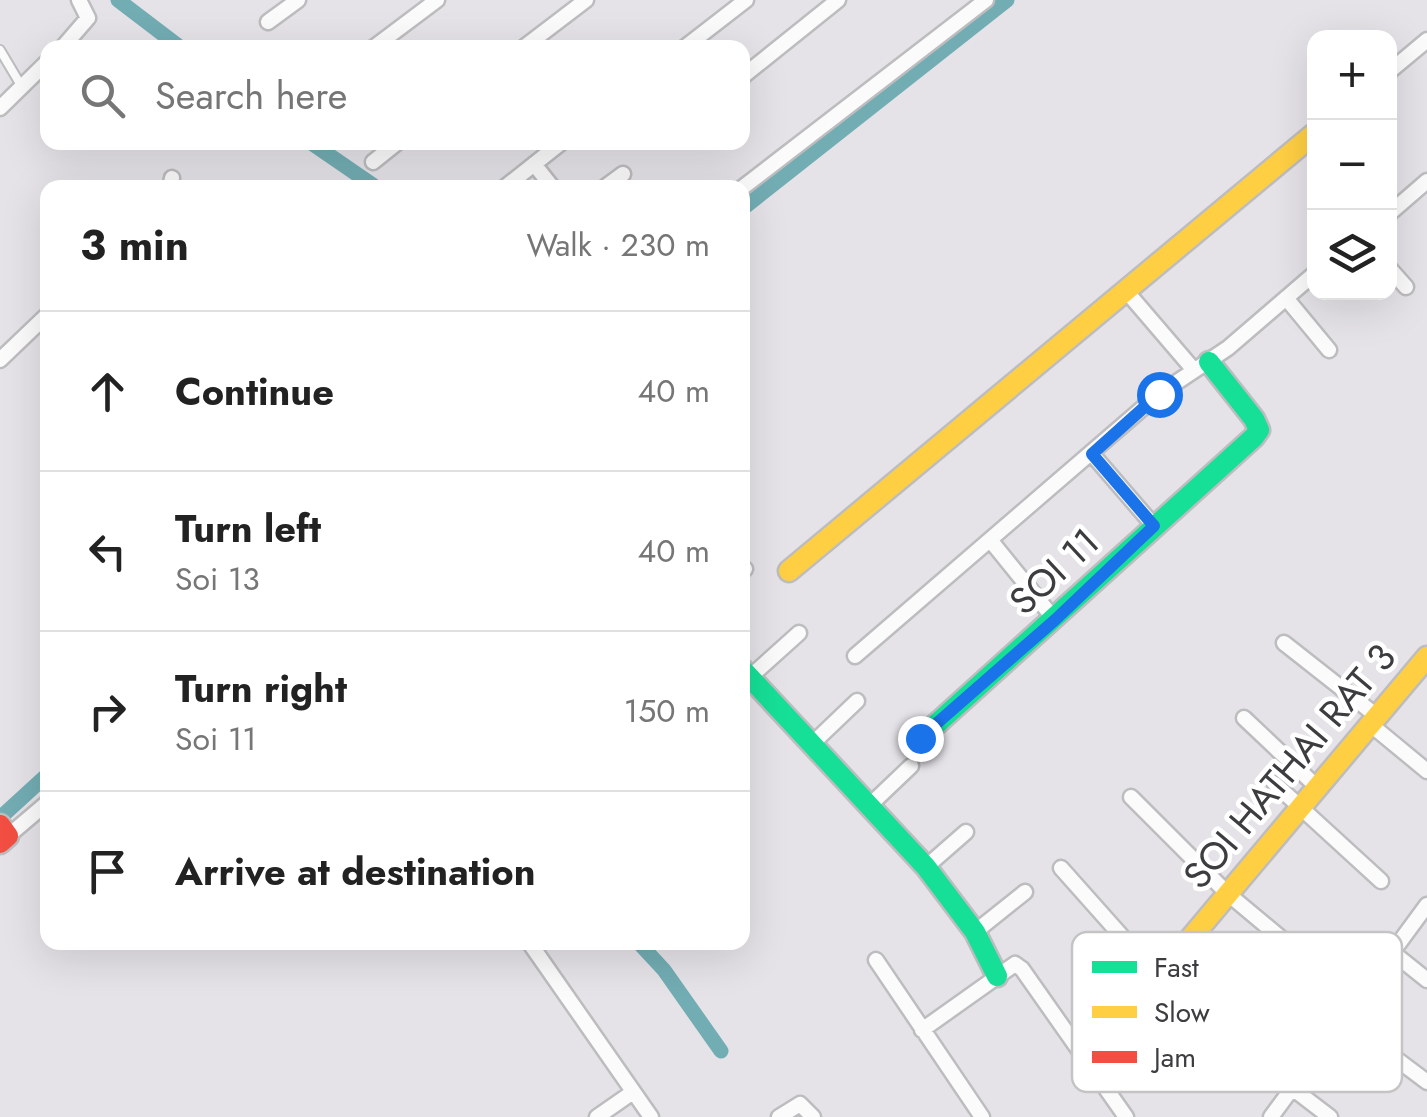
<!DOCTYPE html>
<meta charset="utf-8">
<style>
body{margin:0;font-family:Jost,sans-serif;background:#f6f6f6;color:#222}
.controls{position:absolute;right:30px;top:30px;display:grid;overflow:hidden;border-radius:20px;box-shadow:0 10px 40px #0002}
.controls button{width:90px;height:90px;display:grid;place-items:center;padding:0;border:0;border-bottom:2px solid #e0e0e0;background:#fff;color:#222;font:50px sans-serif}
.stop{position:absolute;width:30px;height:30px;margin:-22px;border:8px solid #1a73e8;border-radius:50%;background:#fff}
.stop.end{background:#1a73e8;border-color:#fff;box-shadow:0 2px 10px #0008}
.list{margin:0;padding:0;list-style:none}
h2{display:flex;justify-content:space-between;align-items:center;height:130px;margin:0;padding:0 40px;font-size:42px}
h2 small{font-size:32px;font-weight:400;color:#767676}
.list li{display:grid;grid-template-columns:65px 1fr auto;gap:30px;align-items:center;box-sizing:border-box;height:160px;padding:0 40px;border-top:2px solid #e0e0e0}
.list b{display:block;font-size:38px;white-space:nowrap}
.list p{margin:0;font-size:32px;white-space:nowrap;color:#767676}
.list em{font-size:32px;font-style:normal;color:#767676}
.icon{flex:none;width:55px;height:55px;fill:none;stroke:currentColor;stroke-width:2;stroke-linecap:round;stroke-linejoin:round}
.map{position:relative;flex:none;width:1427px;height:1117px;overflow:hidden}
.search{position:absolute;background:#fff;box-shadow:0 10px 40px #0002;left:40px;top:40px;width:710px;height:110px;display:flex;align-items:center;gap:25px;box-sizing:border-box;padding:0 35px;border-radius:20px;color:#767676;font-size:38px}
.panel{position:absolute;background:#fff;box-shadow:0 10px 40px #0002;left:40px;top:180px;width:710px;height:770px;border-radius:20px}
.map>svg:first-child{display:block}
</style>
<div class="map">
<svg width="1427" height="1117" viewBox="0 0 1427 1117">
<rect width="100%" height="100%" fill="#e5e3e8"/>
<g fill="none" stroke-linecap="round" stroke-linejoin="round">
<path stroke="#72adb3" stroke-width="15" d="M118,0L181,48
M310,142L377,188
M742,209L1007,0
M0,818L48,774
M638,942L664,970L721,1051"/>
<g stroke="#bdbcbf" stroke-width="12">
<path id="lane" d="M0,50L22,87"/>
</g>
<g stroke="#bdbcbf" stroke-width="19">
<path id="street" d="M268,22L298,0
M62,48L88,18L79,0
M373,48L437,0
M523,48L586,0
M684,48L746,0
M1390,71L1427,40
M742,77L838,0
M0,108L48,61
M373,162L398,142
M534,164L553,188
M170,188L172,178
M504,188L562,142
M604,188L623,174
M742,188L986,0
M1390,213L1427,181
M1390,269L1406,287
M1127,292L1193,369
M1286,298L1329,350
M0,360L48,314
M1092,454L1154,526
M991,541L1055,620
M742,571L745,569
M1284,643L1378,717
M855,656L1159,394L1228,348L1314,274
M750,677L799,633
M1244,718L1317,787
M1370,724L1427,771
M812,744L857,701
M1275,784L1381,881
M1131,797L1227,893L1313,965
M869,806L911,766
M8,836L48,802
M926,867L966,832
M1061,868L1158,977L1243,1055
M975,932L1025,892
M529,942L651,1117
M1392,952L1427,980
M876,960L982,1117
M1136,1002L1158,1020
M1343,1019L1427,1082
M922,1030L1015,964L1022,969L1126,1117
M1292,1088L1330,1117
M597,1117L633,1092
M779,1117L800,1104L813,1117
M1271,1117L1427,905"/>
</g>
<g stroke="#bdbcbf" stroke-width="25">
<path id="fast" d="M742,669L926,867L975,932L997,976
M921,738L1254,437L1259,430L1254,419L1209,362"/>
</g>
<g stroke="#bdbcbf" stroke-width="25">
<path id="slow" d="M789,571L1314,134
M1084,1054L1117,1024L1158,977L1427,657"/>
</g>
<g stroke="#bdbcbf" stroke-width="25">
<path id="jam" d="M0,825L8,836L0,843"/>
</g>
<use href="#lane" stroke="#fbfbfc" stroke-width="8"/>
<use href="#street" stroke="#fbfbfc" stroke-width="14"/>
<use href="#fast" stroke="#16e098" stroke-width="20"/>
<use href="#slow" stroke="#ffcf43" stroke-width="20"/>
<use href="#jam" stroke="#f24e42" stroke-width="20"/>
</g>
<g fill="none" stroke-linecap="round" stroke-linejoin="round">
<path stroke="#1a73e8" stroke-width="12" d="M920,738L1055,620L1154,526L1092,454L1159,394"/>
</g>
<g text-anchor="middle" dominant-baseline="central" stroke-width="9" stroke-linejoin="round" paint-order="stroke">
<g font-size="38" fill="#3d3c3f" stroke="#fff">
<text transform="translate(1054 571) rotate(-43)">SOI 11</text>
<text transform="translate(1289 766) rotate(-50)">SOI HATHAI RAT 3</text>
</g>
</g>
<rect x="1072" y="932" width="330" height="160" rx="15" fill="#fff" stroke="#c5c4c5" stroke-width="2.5"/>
<rect x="1092" y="961" width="45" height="12" fill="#16e098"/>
<rect x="1092" y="1006" width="45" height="12" fill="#ffcf43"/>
<rect x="1092" y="1051" width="45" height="12" fill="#f24e42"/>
<g font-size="28" fill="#3d3c3f">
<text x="1154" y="977">Fast</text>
<text x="1154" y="1022">Slow</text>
<text x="1154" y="1067">Jam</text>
</g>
</svg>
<div class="controls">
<button>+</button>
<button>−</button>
<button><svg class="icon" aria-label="layers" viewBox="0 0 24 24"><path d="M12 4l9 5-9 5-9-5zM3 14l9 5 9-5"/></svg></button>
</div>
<div class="stop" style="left:1159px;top:394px"></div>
<div class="stop end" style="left:920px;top:738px"></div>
<div class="search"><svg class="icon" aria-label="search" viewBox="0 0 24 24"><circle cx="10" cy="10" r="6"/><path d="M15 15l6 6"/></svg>Search here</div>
<section class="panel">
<h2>3 min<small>Walk · 230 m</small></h2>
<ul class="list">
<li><svg class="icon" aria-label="ahead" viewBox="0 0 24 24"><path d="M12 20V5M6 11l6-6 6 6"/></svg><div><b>Continue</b></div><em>40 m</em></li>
<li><svg class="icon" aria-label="left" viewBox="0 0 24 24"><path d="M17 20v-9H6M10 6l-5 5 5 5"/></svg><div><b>Turn left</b><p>Soi 13</p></div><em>40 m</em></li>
<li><svg class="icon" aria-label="right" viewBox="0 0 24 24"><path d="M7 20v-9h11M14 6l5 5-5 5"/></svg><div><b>Turn right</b><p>Soi 11</p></div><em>150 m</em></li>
<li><svg class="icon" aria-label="arrive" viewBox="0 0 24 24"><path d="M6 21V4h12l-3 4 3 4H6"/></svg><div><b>Arrive at destination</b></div></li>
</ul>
</section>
</div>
